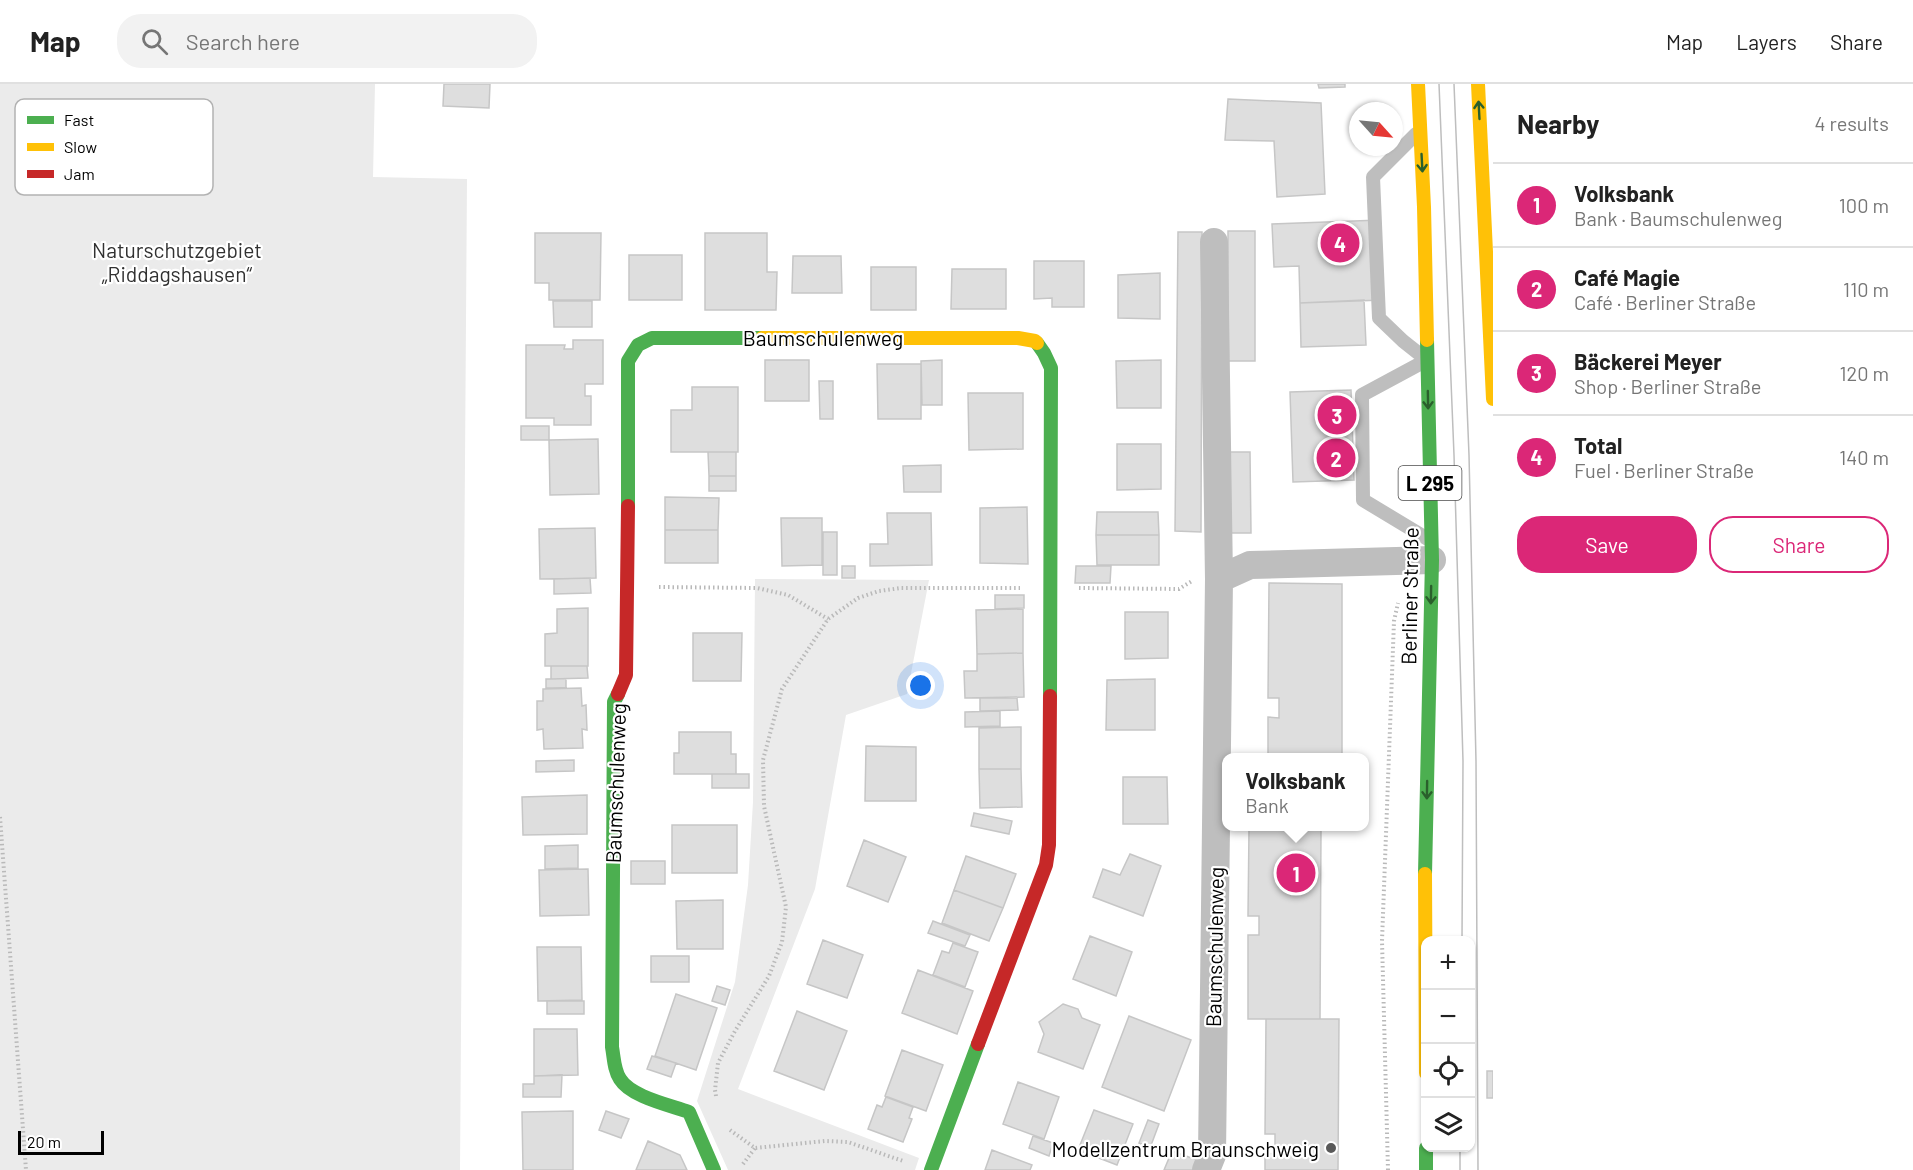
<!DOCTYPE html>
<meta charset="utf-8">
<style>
body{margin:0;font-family:Barlow,sans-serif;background:#f2f2f2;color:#222}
.controls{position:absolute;right:18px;bottom:18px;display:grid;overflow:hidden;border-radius:12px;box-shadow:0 2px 4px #0004}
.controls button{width:54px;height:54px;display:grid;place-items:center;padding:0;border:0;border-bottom:2px solid #e0e0e0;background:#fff;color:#222;font:30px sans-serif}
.compass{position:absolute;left:1349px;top:18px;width:54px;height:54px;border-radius:50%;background:#fff;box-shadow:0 2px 4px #0004;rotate:117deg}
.scale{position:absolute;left:18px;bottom:15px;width:86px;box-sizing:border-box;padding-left:6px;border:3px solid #000;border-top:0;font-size:16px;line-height:21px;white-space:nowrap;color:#000;-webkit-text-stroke:4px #fff;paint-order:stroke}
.you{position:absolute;left:921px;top:602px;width:21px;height:21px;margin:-15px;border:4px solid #fff;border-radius:50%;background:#1a73e8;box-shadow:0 0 0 9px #1a73e833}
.badge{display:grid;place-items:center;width:39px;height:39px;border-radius:50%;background:#db2777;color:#fff;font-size:20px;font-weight:700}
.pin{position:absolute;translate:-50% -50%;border:3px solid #fff;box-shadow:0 2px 6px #0006}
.popup{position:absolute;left:1222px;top:669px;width:147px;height:78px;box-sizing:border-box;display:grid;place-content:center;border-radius:12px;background:#fff;filter:drop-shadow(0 2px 4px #0005);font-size:20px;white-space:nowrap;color:#767676}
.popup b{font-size:22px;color:#222}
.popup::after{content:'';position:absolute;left:50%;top:100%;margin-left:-12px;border:12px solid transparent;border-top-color:#fff}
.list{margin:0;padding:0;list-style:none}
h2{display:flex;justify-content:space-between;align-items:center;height:78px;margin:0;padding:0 24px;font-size:26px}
h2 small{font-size:20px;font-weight:400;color:#767676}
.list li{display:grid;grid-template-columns:39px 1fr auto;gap:18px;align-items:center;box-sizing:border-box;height:84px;padding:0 24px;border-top:2px solid #e0e0e0}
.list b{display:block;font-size:22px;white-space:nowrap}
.list p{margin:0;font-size:20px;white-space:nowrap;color:#767676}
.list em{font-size:20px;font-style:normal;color:#767676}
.actions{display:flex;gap:12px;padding:18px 24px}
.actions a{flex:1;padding:14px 0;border:2px solid #db2777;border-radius:24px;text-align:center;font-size:21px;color:#db2777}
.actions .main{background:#db2777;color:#fff}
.icon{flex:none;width:33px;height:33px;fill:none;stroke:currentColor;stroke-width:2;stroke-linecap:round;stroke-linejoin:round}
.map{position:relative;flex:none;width:1493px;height:1086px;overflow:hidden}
header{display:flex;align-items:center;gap:36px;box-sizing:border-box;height:84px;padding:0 30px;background:#fff;border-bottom:2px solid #e0e0e0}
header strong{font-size:28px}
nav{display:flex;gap:33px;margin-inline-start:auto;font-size:21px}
.search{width:420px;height:54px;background:#f2f2f2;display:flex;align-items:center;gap:15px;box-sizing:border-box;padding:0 21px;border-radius:24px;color:#767676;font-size:22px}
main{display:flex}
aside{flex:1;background:#fff}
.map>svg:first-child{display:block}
</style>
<header>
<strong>Map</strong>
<div class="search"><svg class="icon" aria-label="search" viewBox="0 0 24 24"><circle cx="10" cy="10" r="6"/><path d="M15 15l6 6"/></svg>Search here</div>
<nav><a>Map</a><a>Layers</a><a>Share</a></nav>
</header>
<main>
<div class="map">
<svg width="1493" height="1086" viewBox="0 0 1493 1086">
<rect width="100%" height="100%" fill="#fff"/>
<path fill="#ebebeb" d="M0,0H375L373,93L467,95L460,1086H0Z
M755,495L929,496L907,610L846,631L815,805L738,1005L919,1074L915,1086H728L697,1017L735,898L748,801L753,718Z"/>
<path fill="#dedede" stroke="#c6c6c6" stroke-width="1.5" d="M444,0H490L489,24L443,22Z
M1318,0H1345V3L1319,4Z
M1228,15L1321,19L1325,110L1277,113L1274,57L1225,56Z
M1380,136L1383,216L1300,219L1299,182L1274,183L1272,140Z
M1228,147H1255V277H1228Z
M1178,148H1202L1201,448L1175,447Z
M535,149H601L600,216H549V199H535Z
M705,149H767V188H777L776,226H705Z
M629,171H682V216H629Z
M793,172H841L842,209H792Z
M1034,177H1084V223H1052V214L1034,215Z
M871,183H916V226H871Z
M952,185H1006V225H951Z
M1160,189V235L1118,234V191Z
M1364,216L1366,261L1301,263L1300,219Z
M553,217H592V243H554Z
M573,256H603V300H585V312H591V341H554V334H526V261H565L564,265H573Z
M765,276H809V317H765Z
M942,276V321H922L921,277Z
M1161,276V324H1117L1116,277Z
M877,280H921V335H878Z
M819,297H833V335H820Z
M692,303H738V368H671V326H692Z
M1351,306L1354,396L1293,398L1290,308Z
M968,309H1023V365L969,366Z
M521,342H549V356H521Z
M598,355L599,410L550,411L549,356Z
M1117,360H1161V405L1117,406Z
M708,368H736V392H709Z
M1227,368H1250L1251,449H1227Z
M941,381V408H904L903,382Z
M709,392H736V407H709Z
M665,413L719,414L718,446H665Z
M1027,423L1028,480L980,479V424Z
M1097,428H1158L1159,451H1096Z
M887,429H931L932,481L870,482V460H888Z
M781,434H822V481L782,482Z
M595,444L596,494L540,495L539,445Z
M665,446H718V479H665Z
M823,448H837V491H823Z
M1096,451H1159V481H1097Z
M842,482H855V494H842Z
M1076,482H1111L1110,499H1075Z
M590,494L591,509L554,510V495Z
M1269,499L1342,500V674H1268V633L1279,634V614H1268Z
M995,511H1024V524L995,525Z
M588,524V582H545V550L557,549V525Z
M1023,525V569L977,570L976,526Z
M1125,528H1168V574L1125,575Z
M693,549H742L741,597H693Z
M1023,569L1024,613L965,614L964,587H977V570Z
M551,582H587L588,594L551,595Z
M546,595H566V604H546Z
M1155,595V646H1106L1107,596Z
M581,604L582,622L586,621L587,646L582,645L583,664L544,665L543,645L537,646V617H543V605Z
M980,614H1017L1018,626L980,627Z
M1000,627V642L965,643V628Z
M1021,643V685H979V644Z
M679,648H731V670H736V690H674V669H679Z
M866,662L916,663V717H865Z
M574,676V687L536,688V677Z
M979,685H1021L1022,723L980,724Z
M712,690H749V704H712Z
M1123,693H1167L1168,740H1123Z
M587,711V750L523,751L522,713Z
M974,729L1012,737L1009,750L971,742Z
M672,741H737V789H672Z
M1268,742H1341V745H1268Z
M1249,745H1321L1320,935H1248V851H1259V832H1248Z
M864,756L906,773L888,818L847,802Z
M578,761V784L545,785V762Z
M1130,770L1161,782L1143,832L1093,813L1103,785L1120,791Z
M966,772L1016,790L1003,824L954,806Z
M631,777H665V800H631Z
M588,785L589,831L540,832L539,786Z
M954,806L1003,824L989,857L942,839Z
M723,816V865H677L676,817Z
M933,837L970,851L965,862L928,849Z
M1090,852L1132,868L1116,912L1073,895Z
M823,856L863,871L847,914L807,900Z
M953,859L978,868L965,903L933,891L942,867L949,869Z
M537,863H581L582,916L538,917Z
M651,872H689V898H651Z
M918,886L973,907L957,950L902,929Z
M717,902L730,906L725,921L712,917Z
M676,910L717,924L696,986L655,972Z
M547,917H584V930H547Z
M1063,920L1078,925L1082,934L1100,941L1083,985L1038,968L1044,950L1039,938Z
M797,927L847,947L824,1006L774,987Z
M1129,932L1191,956L1164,1027L1102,1003Z
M1266,935H1339L1338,1086H1265V1069L1275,1070V1050H1265Z
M534,945H577L578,991L534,992Z
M902,966L943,981L926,1027L885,1012Z
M652,972L676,979L671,993L647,985Z
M1487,987H1493V1014H1487Z
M562,991L561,1013H523V1000H534V992Z
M1018,998L1059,1013L1044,1055L1003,1040Z
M886,1013L913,1023L909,1034L912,1035L903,1058L868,1045L877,1021L882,1023Z
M1094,1026L1133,1040L1117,1081L1078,1066Z
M573,1027V1086H523L522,1028Z
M606,1027L629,1035L621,1054L599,1046Z
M1148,1036L1159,1040L1150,1064L1139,1059Z
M1033,1052L1053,1059L1049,1072L1029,1064Z
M648,1057L680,1071L687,1086H636Z
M992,1066L1032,1081L1030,1086H985Z
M1172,1067L1197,1076L1193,1086H1164Z"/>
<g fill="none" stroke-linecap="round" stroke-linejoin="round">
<path stroke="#b9b9b9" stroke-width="4" stroke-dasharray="1.5 3" stroke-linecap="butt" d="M659,503L757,504L788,511L828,535
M1079,504L1179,505L1192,497
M0,733L26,1086
M716,1012L715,1006L718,979L735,947L769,892L782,858L786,823L764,722L763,676L782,605L828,535L858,514L879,507L901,504H1020
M730,1046L755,1064L825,1057L848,1058L903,1077
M743,1080L755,1064
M1388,1086L1382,857L1394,537L1398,519"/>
<path stroke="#bebebe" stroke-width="14" d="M1416,50L1373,93L1379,234L1403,257L1427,276L1362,311L1363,416L1431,457"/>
<path stroke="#bebebe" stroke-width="28" d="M1214,158L1219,495
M1206,1086L1212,1071L1219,495L1250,481L1432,476"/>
<path stroke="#4caf50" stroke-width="14" d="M1037,259L1044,269L1051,284L1050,612
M628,422V277L638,261L652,254H762
M618,610L614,618L612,963C614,974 614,986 620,995C631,1013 670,1021 689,1028L714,1086
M1425,790L1432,476L1427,256
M1426,1064V1086
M931,1086L978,960"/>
<path stroke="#ffc107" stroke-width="14" d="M1418,0L1424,123L1427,256
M1478,0L1493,315
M762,254H1018L1035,257L1037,259
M1425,790L1426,989"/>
<path stroke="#c62828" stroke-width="14" d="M618,610L626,591L628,422
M978,960L1046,781L1049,761L1050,612"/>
<path stroke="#bebebe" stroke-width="1.5" d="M1439,0L1454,371L1463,677L1462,856
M1454,0L1469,371L1476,677L1478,1086
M1460,1064V1086"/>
</g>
<defs><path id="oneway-shaft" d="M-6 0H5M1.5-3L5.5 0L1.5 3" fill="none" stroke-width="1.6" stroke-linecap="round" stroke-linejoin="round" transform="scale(1.5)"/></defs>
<g stroke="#2a602c">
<use href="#oneway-shaft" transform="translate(1479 26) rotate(-93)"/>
<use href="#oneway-shaft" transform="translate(1422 79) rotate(87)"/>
<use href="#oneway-shaft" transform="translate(1428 316) rotate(89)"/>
<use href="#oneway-shaft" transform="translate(1431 511) rotate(91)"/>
<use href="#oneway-shaft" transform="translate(1427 706) rotate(91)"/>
</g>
<circle fill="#595959" stroke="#fff" stroke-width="2" cx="1331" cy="1064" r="6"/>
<g text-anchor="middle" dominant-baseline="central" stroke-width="4.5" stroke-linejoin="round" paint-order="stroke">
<rect fill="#fff" stroke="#4c4c4c" stroke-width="1.5" x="1398.5" y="382" width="63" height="34" rx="4.5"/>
<g font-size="20" font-weight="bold" fill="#000">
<text x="1430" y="399">L 295</text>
</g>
<g font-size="21" fill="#313131" stroke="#fff">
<text x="177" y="165">Naturschutzgebiet<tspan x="177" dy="24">„Riddagshausen“</tspan></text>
</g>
<g font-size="21" fill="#000" stroke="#fff">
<text x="823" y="253">Baumschulenweg</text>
<text transform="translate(1409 512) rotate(-89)">Berliner Straße</text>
<text transform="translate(615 699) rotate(-88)">Baumschulenweg</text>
<text transform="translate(1214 863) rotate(-89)">Baumschulenweg</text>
</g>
<g font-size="21" fill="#000" stroke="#fff" text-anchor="end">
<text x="1319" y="1064">Modellzentrum Braunschweig</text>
</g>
</g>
<rect x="15" y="15" width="198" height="96" rx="9" fill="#fff" stroke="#b2b2b2" stroke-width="1.5"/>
<rect x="27" y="32" width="27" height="8" fill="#4caf50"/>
<rect x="27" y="59" width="27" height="8" fill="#ffc107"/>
<rect x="27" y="86" width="27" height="8" fill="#c62828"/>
<g font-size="16" fill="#000">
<text x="64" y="42">Fast</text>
<text x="64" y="69">Slow</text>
<text x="64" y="96">Jam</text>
</g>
</svg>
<div class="controls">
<button>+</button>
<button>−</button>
<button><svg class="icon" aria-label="locate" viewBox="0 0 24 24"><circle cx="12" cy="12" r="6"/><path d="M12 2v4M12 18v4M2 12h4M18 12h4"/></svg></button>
<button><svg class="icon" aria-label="layers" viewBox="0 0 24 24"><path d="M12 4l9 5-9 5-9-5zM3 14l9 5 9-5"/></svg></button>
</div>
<svg class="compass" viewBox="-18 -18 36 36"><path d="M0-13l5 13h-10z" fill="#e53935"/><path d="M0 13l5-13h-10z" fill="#767676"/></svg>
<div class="scale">20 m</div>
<div class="you"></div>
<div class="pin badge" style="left:1296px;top:789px">1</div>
<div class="popup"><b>Volksbank</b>Bank</div>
<div class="pin badge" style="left:1336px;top:374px">2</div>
<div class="pin badge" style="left:1337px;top:331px">3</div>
<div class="pin badge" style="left:1340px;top:159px">4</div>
</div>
<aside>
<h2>Nearby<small>4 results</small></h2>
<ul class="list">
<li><span class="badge">1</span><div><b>Volksbank</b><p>Bank · Baumschulenweg</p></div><em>100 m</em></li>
<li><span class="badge">2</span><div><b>Café Magie</b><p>Café · Berliner Straße</p></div><em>110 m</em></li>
<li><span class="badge">3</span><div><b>Bäckerei Meyer</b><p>Shop · Berliner Straße</p></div><em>120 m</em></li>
<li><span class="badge">4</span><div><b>Total</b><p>Fuel · Berliner Straße</p></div><em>140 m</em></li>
</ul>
<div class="actions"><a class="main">Save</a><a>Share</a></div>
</aside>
</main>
